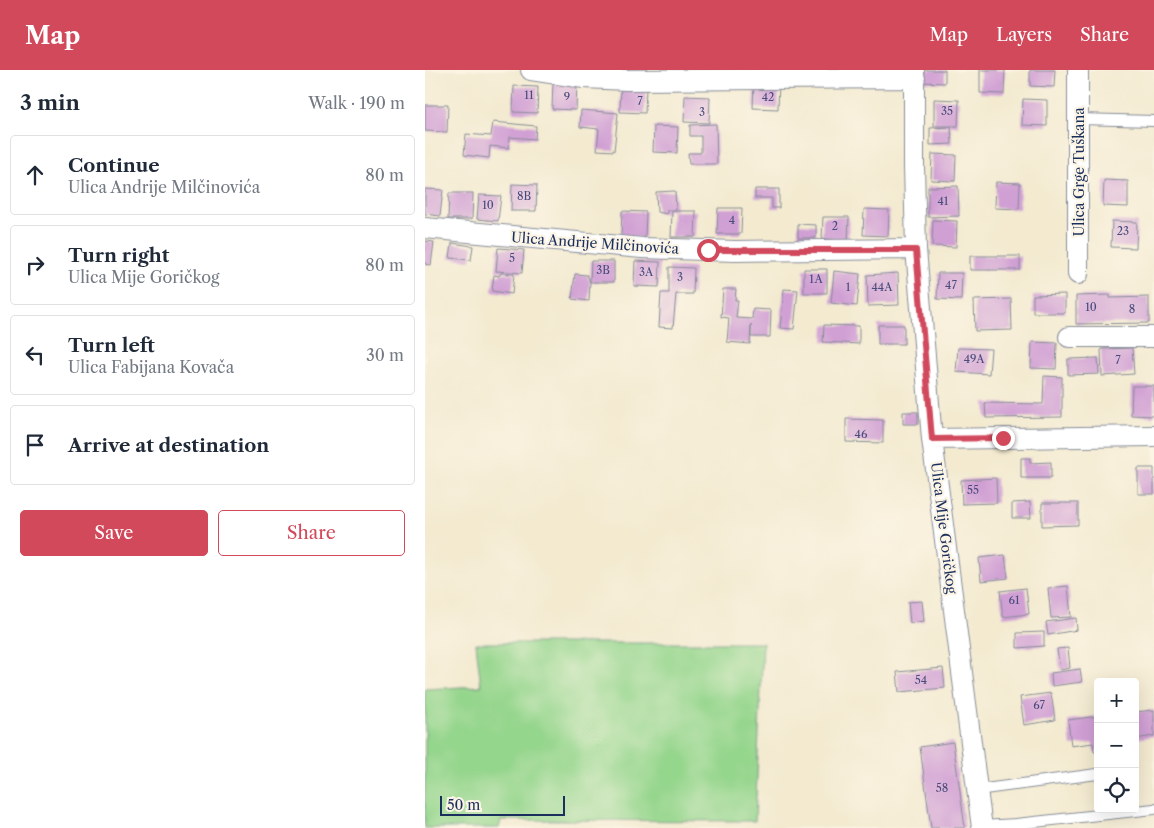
<!DOCTYPE html>
<meta charset="utf-8">
<style>
body{margin:0;font-family:"Libre Caslon Text",serif;background:#f6f6f7;color:#1f2937}
.controls{position:absolute;right:15px;bottom:15px;display:grid;overflow:hidden;border-radius:5px;box-shadow:0 5px 20px #0002}
.controls button{width:45px;height:45px;display:grid;place-items:center;padding:0;border:0;border-bottom:1px solid #e0e1e3;background:#fff;color:#1f2937;font:25px sans-serif}
.scale{position:absolute;left:15px;bottom:12px;width:125px;box-sizing:border-box;padding-left:5px;border:2px solid #1b2f5e;border-top:0;font-size:14px;line-height:18px;white-space:nowrap;color:#1b2f5e;-webkit-text-stroke:4px #fcf5e5;paint-order:stroke}
.stop{position:absolute;width:15px;height:15px;margin:-11px;border:4px solid #d1495b;border-radius:50%;background:#fff}
.stop.end{background:#d1495b;border-color:#fff;box-shadow:0 1px 5px #0008}
.list{margin:0;padding:0;list-style:none}
h2{display:flex;justify-content:space-between;align-items:center;height:65px;margin:0;padding:0 20px;font-size:21px}
h2 small{font-size:16px;font-weight:400;color:#747a83}
.list li{display:grid;grid-template-columns:32px 1fr auto;gap:15px;align-items:center;box-sizing:border-box;height:80px;margin:0 10px 10px;padding:0 10px;border:1px solid #e0e1e3;border-radius:5px}
.list b{display:block;font-size:19px;white-space:nowrap}
.list p{margin:0;font-size:16px;white-space:nowrap;color:#747a83}
.list em{font-size:16px;font-style:normal;color:#747a83}
.actions{display:flex;gap:10px;padding:15px 20px}
.actions a{flex:1;padding:11px 0;border:1px solid #d1495b;border-radius:5px;text-align:center;font-size:18px;color:#d1495b}
.actions .main{background:#d1495b;color:#fff}
.icon{flex:none;width:28px;height:28px;fill:none;stroke:currentColor;stroke-width:2;stroke-linecap:round;stroke-linejoin:round}
.map{position:relative;flex:none;width:729px;height:758px;overflow:hidden}
header{display:flex;align-items:center;gap:30px;box-sizing:border-box;height:70px;padding:0 25px;background:#d1495b;color:#fff}
header strong{font-size:24px}
nav{display:flex;gap:28px;margin-inline-start:auto;font-size:18px}
main{display:flex}
aside{flex:1;background:#fff}
.map>svg:first-child{display:block}
</style>
<header>
<strong>Map</strong>
<nav><a>Map</a><a>Layers</a><a>Share</a></nav>
</header>
<main>
<aside>
<h2>3 min<small>Walk · 190 m</small></h2>
<ul class="list">
<li><svg class="icon" aria-label="ahead" viewBox="0 0 24 24"><path d="M12 20V5M6 11l6-6 6 6"/></svg><div><b>Continue</b><p>Ulica Andrije Milčinovića</p></div><em>80 m</em></li>
<li><svg class="icon" aria-label="right" viewBox="0 0 24 24"><path d="M7 20v-9h11M14 6l5 5-5 5"/></svg><div><b>Turn right</b><p>Ulica Mije Goričkog</p></div><em>80 m</em></li>
<li><svg class="icon" aria-label="left" viewBox="0 0 24 24"><path d="M17 20v-9H6M10 6l-5 5 5 5"/></svg><div><b>Turn left</b><p>Ulica Fabijana Kovača</p></div><em>30 m</em></li>
<li><svg class="icon" aria-label="arrive" viewBox="0 0 24 24"><path d="M6 21V4h12l-3 4 3 4H6"/></svg><div><b>Arrive at destination</b></div></li>
</ul>
<div class="actions"><a class="main">Save</a><a>Share</a></div>
</aside>
<div class="map">
<svg width="729" height="758" viewBox="0 0 729 758">
<rect width="100%" height="100%" fill="#fcf5e5"/>
<filter id="ink" filterUnits="userSpaceOnUse"><feTurbulence type="fractalNoise" baseFrequency=".02" numOctaves="2"/><feDisplacementMap in="SourceGraphic" scale="10" xChannelSelector="R" yChannelSelector="G"/><feConvolveMatrix kernelMatrix="1 2 1 2 8 2 1 2 1" color-interpolation-filters="sRGB"/></filter>
<filter id="wash" filterUnits="userSpaceOnUse"><feTurbulence type="fractalNoise" baseFrequency=".0096" numOctaves="4" result="noise"/><feDisplacementMap in="SourceGraphic" scale="20" xChannelSelector="R" yChannelSelector="G"/><feGaussianBlur stdDeviation="1.12" result="paint"/><feColorMatrix in="noise" values="0 0 0 0 0 0 0 0 0 0 0 0 0 0 0 0 0 1.4 0 .05"/><feComposite in="paint" operator="in"/></filter>
<g filter="url(#wash)">
<rect width="100%" height="100%" fill="#f3ead0"/>
<path fill="#95d68d" stroke="#588276" d="M51,573H338L330,751L76,750L74,758H0V619L56,616Z"/>
<g id="blocks">
<path fill="#d09fd4" d="M496,0H520V13L495,12Z
M555,0H580L579,24L555,23Z
M605,0H630L629,17L605,16Z
M329,12H354L353,39L328,38Z
M128,13L152,14L151,40L127,39Z
M89,16L113,17L112,43L88,42Z
M196,16L221,17L220,43L195,42Z
M260,26L285,27L284,53L259,52Z
M509,29L534,30L533,56H509Z
M598,29L622,30V56L597,55Z
M0,35H23L22,62L0,61Z
M156,40L193,43L189,81L172,80L174,59L155,57Z
M68,52L111,56L110,69L85,67L84,78L65,76L64,88L39,85L41,64L66,66Z
M291,54L292,94H264L263,83H276V66H265V55Z
M229,56L253,57L252,83L228,82Z
M526,57L527,74L505,75V58Z
M507,84L531,85L530,111L506,110Z
M679,110L703,111V137L678,136Z
M571,112L595,113L594,139L570,138Z
M87,114L112,115L111,141H86Z
M533,116L534,146L503,147V117Z
M0,119L18,120L15,146L0,144Z
M330,119H354V138H347V128H330Z
M250,121L251,140H242V144L232,142L231,122Z
M24,123H48L47,149H23Z
M54,125L76,126L73,151L52,149Z
M293,138H317L316,164H292Z
M439,139L464,140L463,166L438,165Z
M197,141L221,142L220,168L196,167Z
M247,141H271L270,167H246Z
M398,147H424L423,170L397,169Z
M508,150L532,151L531,177L507,176Z
M687,151L712,152L711,178L686,177Z
M373,154L391,155V168H373Z
M0,171L9,172L6,195L0,194Z
M27,173L48,176L46,190L25,188Z
M73,178L99,180L97,203L71,201Z
M545,186H595V200H545Z
M166,191H189V212H165L164,231L147,229L150,204L162,205L165,212Z
M210,191L235,192L234,217L209,216Z
M244,197L269,198L268,224H251L248,258L234,257L236,223H244Z
M379,199H402V223H379Z
M409,201L435,204L432,236L406,233Z
M76,203L89,204L87,224L67,221L69,205L74,206Z
M473,203L474,235L443,236L442,205Z
M513,203H537L536,230L512,229Z
M298,219H311L310,230H313L311,248L327,249L328,239L346,240L345,267H326V254L325,274L302,272L304,248L296,247Z
M359,219L373,220L369,259L355,258Z
M640,224V243H608V225Z
M685,225V228L724,227V253L651,254V226Z
M586,229L587,260L550,261L549,230Z
M399,255L434,256V274L398,272Z
M453,255H479V274H453Z
M607,272L632,273L631,299L606,298Z
M533,278L566,279L564,304L531,302Z
M707,278L709,304L677,306L676,279Z
M673,288L674,304L643,305V289Z
M619,306L637,307V347L561,348L560,333L618,334Z
M707,316H729V346L706,345Z
M478,342H493V354H478Z
M421,349L458,350V373L421,372Z
M596,388H605V393L626,392V408H596Z
M713,398H729V424H713Z
M571,408L572,433L537,434L536,410Z
M605,432L606,448H587V433Z
M617,433H653V455L617,456Z
M580,485L583,508L556,511L554,488Z
M643,516L646,547L626,548L623,518Z
M601,518L604,544L578,547L575,521Z
M497,531L499,551L485,553L483,532Z
M651,548L652,560L623,565L621,552Z
M619,562V576L592,578V563Z
M643,578L645,598L635,600L632,579Z
M518,598L520,618L474,622L472,602Z
M655,599L657,612L627,616L626,603Z
M626,623L630,650L599,655L595,627Z
M729,640V666L710,669V642Z
M673,646V681L669,682L668,673L646,676L643,650Z
M528,672L540,758H506L495,677Z"/>
</g>
</g>
<g filter="url(#ink)">
<use href="#blocks" fill-opacity="0" stroke="#878c97" stroke-width="1"/>
<g fill="none" stroke-linecap="round" stroke-linejoin="round">
<g stroke="#878c97" stroke-width="12">
<path id="lane" d="M654,49L729,51
M552,720L672,704
M557,756L591,754L729,739"/>
</g>
<g stroke="#878c97" stroke-width="22">
<path id="street" d="M106,0L159,8L202,10L490,8
M489,0V96L491,179L507,369L557,758
M653,0V204
M0,158L217,178L310,181L491,179
M644,267H729
M507,369L729,366"/>
</g>
<use href="#lane" stroke="#fff" stroke-width="10"/>
<use href="#street" stroke="#fff" stroke-width="20"/>
</g>
</g>
<g fill="none" stroke-linecap="round" stroke-linejoin="round" filter="url(#ink)">
<path stroke="#d1495b" stroke-width="6" d="M283,180H491L507,369L578,368"/>
</g>
<g text-anchor="middle" dominant-baseline="central" stroke-width="4.5" stroke-linejoin="round" paint-order="stroke">
<g font-size="11" fill="#484b7c">
<text x="104" y="25">11</text>
<text x="142" y="27">9</text>
<text x="343" y="27">42</text>
<text x="215" y="31">7</text>
<text x="522" y="41">35</text>
<text x="277" y="42">3</text>
<text x="99" y="126">8B</text>
<text x="518" y="131">41</text>
<text x="63" y="135">10</text>
<text x="307" y="150">4</text>
<text x="410" y="156">2</text>
<text x="698" y="161">23</text>
<text x="87" y="188">5</text>
<text x="178" y="200">3B</text>
<text x="221" y="202">3A</text>
<text x="255" y="207">3</text>
<text x="391" y="209">1A</text>
<text x="526" y="215">47</text>
<text x="423" y="217">1</text>
<text x="457" y="217">44A</text>
<text x="666" y="237">10</text>
<text x="707" y="239">8</text>
<text x="549" y="289">49A</text>
<text x="693" y="290">7</text>
<text x="436" y="364">46</text>
<text x="548" y="420">55</text>
<text x="589" y="530">61</text>
<text x="496" y="610">54</text>
<text x="614" y="635">67</text>
<text x="517" y="718">58</text>
</g>
<g font-size="14" fill="#1b2f5e" stroke="#fcf5e5">
<text transform="translate(654 102) rotate(-90)">Ulica Grge Tuškana</text>
<text transform="translate(170 173) rotate(4)">Ulica Andrije Milčinovića</text>
<text transform="translate(519 458) rotate(83)">Ulica Mije Goričkog</text>
</g>
</g>
</svg>
<div class="controls">
<button>+</button>
<button>−</button>
<button><svg class="icon" aria-label="locate" viewBox="0 0 24 24"><circle cx="12" cy="12" r="6"/><path d="M12 2v4M12 18v4M2 12h4M18 12h4"/></svg></button>
</div>
<div class="scale">50 m</div>
<div class="stop" style="left:283px;top:180px"></div>
<div class="stop end" style="left:578px;top:368px"></div>
</div>
</main>
